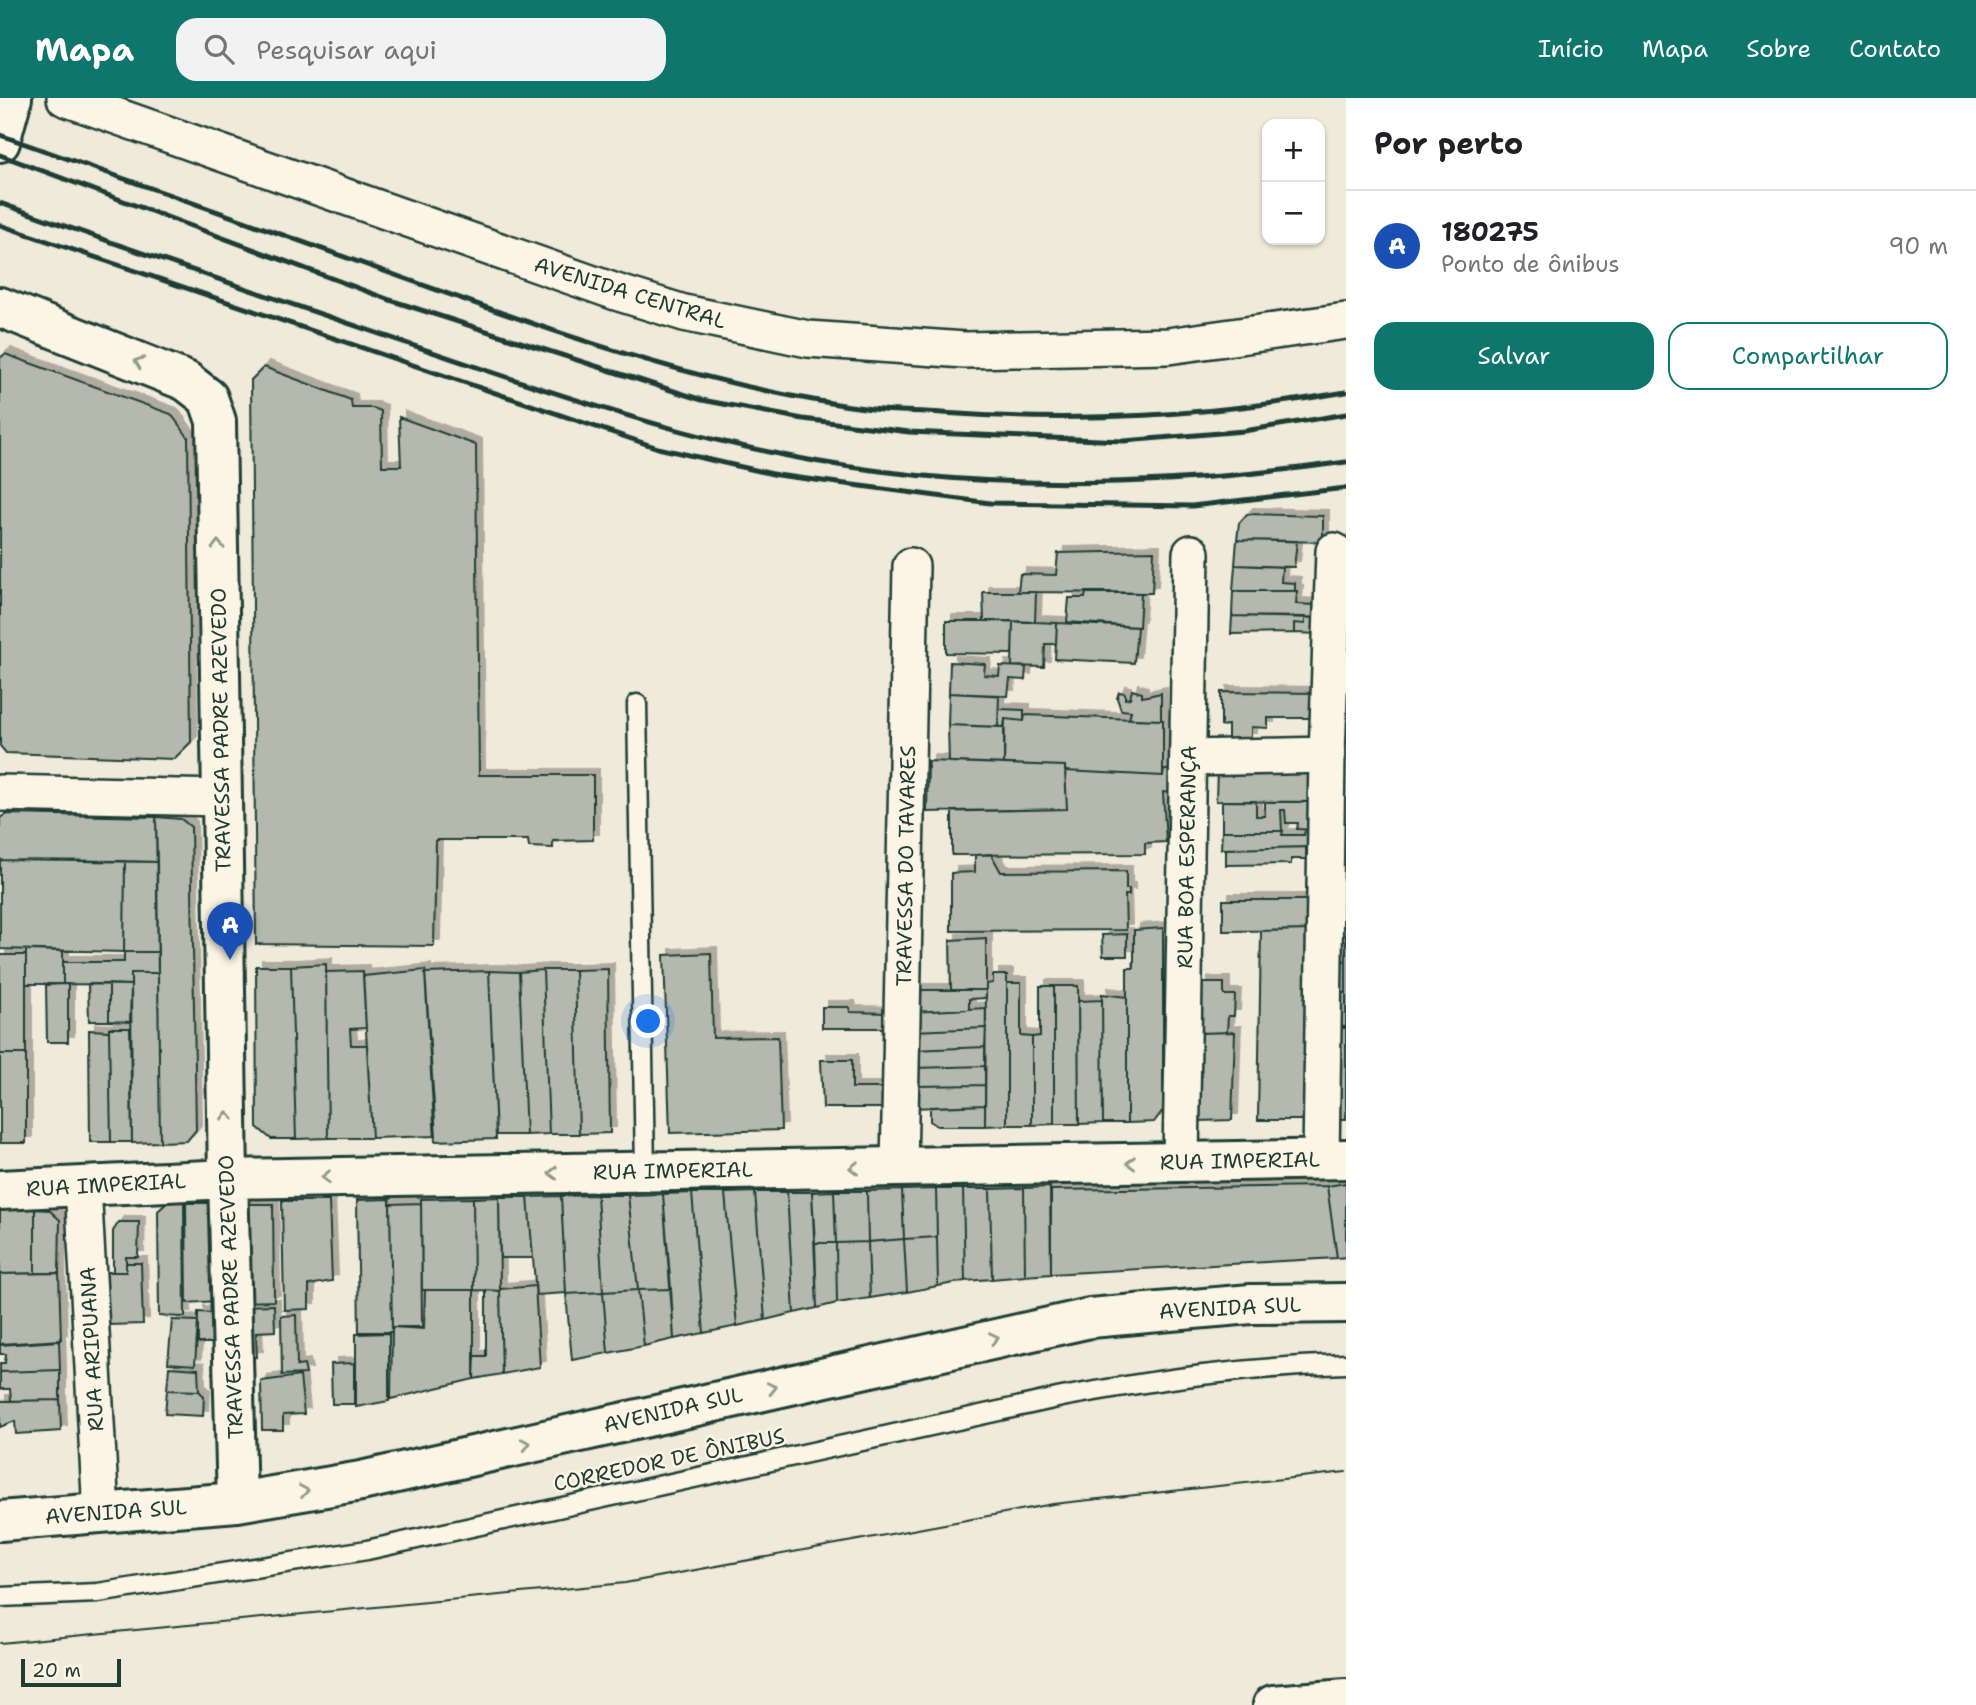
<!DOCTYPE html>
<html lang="pt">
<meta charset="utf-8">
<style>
body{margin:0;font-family:"Shantell Sans",sans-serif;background:#f2f2f2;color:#202124}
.controls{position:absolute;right:21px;top:21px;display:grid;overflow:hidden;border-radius:14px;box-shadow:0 2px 5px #0004}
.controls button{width:63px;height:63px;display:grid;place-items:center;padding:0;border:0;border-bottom:2px solid #e0e0e0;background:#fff;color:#202124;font:35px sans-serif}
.scale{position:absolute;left:21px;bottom:18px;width:100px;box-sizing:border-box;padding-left:7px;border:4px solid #1f3d34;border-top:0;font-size:19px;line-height:24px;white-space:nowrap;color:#1f3d34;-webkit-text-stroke:5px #fcf5e5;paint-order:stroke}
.you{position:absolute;left:649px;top:924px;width:24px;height:24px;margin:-18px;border:5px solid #fff;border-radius:50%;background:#1a73e8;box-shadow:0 0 0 10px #1a73e833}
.badge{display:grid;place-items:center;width:46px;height:46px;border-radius:50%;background:#0f766e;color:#fff;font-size:23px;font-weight:700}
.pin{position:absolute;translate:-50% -58px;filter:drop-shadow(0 2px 4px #0008)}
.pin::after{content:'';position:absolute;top:37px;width:24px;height:21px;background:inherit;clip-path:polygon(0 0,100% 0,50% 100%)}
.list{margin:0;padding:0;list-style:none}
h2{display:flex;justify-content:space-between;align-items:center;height:91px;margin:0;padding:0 28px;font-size:30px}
h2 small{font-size:23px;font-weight:400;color:#757577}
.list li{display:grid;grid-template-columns:46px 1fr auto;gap:21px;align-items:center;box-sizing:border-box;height:112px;padding:0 28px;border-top:2px solid #e0e0e0}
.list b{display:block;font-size:26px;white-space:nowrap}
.list p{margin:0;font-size:23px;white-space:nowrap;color:#757577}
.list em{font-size:23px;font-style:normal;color:#757577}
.actions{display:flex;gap:14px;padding:21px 28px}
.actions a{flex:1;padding:16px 0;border:2px solid #0f766e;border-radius:21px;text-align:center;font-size:24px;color:#0f766e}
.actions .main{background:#0f766e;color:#fff}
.icon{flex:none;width:38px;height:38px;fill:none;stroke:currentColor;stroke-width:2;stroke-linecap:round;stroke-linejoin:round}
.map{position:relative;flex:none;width:1346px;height:1607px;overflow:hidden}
header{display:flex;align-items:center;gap:42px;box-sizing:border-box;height:98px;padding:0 35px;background:#0f766e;color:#fff}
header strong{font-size:33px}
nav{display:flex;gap:38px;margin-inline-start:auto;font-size:24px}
.search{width:490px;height:63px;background:#f2f2f2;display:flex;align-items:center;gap:18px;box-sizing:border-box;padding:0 24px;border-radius:21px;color:#757577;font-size:26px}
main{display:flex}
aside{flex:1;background:#fff}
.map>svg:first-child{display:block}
</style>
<header>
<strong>Mapa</strong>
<div class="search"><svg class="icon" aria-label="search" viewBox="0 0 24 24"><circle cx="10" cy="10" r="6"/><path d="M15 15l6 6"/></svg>Pesquisar aqui</div>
<nav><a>Início</a><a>Mapa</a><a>Sobre</a><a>Contato</a></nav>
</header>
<main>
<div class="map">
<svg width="1346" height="1607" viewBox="0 0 1346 1607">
<defs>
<filter id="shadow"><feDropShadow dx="6" dy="-6" stdDeviation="0" flood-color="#0004"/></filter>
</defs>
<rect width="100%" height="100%" fill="#efeada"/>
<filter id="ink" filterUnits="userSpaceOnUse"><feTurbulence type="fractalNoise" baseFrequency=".0143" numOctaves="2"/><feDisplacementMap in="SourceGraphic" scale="14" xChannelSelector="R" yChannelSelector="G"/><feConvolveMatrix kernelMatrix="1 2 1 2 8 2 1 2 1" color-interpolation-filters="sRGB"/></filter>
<g filter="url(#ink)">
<path fill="#b5b9ad" stroke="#1f3d34" stroke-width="2" filter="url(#shadow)" d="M5,256L171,316L188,339L191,644L174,661L6,655L0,648V260Z
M264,269L351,302L352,310H373L381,313L382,368H401L399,319L476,347L479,677H593V742L553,743V750L529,749L528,742H436L434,848L256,846L251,282Z
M1247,416L1323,418V444L1237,442L1239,425Z
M1237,442L1297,443L1294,469L1235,467Z
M1154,453L1152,495L1018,494L1020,476L1056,477L1058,455Z
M1235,467L1282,469L1281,484L1295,485V493H1233Z
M1233,493H1297L1296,506L1314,507L1313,520L1232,518Z
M983,494H1036L1035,524L984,523Z
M1086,494L1141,495L1139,529L1067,524L1069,500H1085Z
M1232,518L1305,519V526L1294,525V535L1231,536Z
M1305,519L1319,520V536L1294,535V525L1305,526Z
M946,523H1013L1012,556L946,555Z
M1013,523L1057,525L1056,546H1045L1044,569L1012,568Z
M1057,525L1137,529L1134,565L1055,561Z
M950,564L985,566L984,577L999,578L1000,568L1026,569L1025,582L1010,581L1008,598L949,595Z
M1132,592L1142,595V599L1161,595V622L1129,621L1131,613L1121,612L1117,600L1119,594L1125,595V601L1130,600Z
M1221,594L1317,595V620H1268V630L1251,629V641H1228V627L1221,628Z
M949,595L999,597L998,629L948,627Z
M999,611L1024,612V623L1005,621L1004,629H998Z
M1025,617L1163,622V678L1065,673V668L1004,666L1005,621L1024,623Z
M948,627L1004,629V666L949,664Z
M928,663L1065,668L1067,711L927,714Z
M1217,671H1315V704L1216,703Z
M1164,672H1175V695L1163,694L1166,744L1145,745V756L952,757V713L1067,711L1065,673L1163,678Z
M1222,703H1256V718H1265V704H1315L1316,732L1297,731L1298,725H1286L1285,712H1281L1282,733H1222Z
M6,716L156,719L157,764L0,762V720Z
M156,719L181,721L191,729L196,1032L187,1043L160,1044Z
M1305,732H1316V749L1221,751L1222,733H1283L1282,737H1304Z
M1306,749V761H1291V766L1226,767V751Z
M991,756L1001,774L1126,773V791H1129V797H1125L1126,832L951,833V775L975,774V757Z
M0,762L125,763L124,854L0,851Z
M125,763L157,764L158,854H124Z
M1223,802H1315V832L1223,833Z
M1346,824V863L1329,860L1330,825Z
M1163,830V1012L1154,1024L1127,1025V870H1134V832Z
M1315,832L1310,1014L1303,1022H1258L1261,833Z
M1127,836V858H1103L1102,837Z
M986,840V892H951L950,842Z
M26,852L63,853V886H26Z
M124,854H158V875H131V887L63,886V864H124Z
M711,855L713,940L778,939L781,1032L670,1035L664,857Z
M0,857H26V956H0Z
M1329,860L1346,863V895H1328Z
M326,866L328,1040L296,1041L291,868Z
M256,868H291L296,1041H271L257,1029Z
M608,871L610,1035L579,1036L575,872Z
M425,872L436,1038L372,1040L363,878Z
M543,872L549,1036L526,1037L519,874Z
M543,872H575L579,1036H549Z
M363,873L366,930L350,931L351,947H367L372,1040H328L326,874Z
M489,873L519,874L526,1037H496Z
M489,873L496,1041L435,1043L425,875Z
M131,875H158L160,1044L132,1045Z
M993,877H1007V1027L985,1028L986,886L993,885Z
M1007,885H1021V938L1032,939V1027H1007Z
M1202,885H1224V897H1235L1234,918H1228L1227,934L1201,935Z
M63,886H68V944H47L46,887Z
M88,886H109V923H89Z
M109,886L131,887L130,924L109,923Z
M1040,888H1054V1026L1032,1027V939L1040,938Z
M1054,888H1078L1079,1026H1054Z
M913,892H986V900L969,901V911L913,914Z
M1328,895H1346V929L1328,928Z
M1102,896L1127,899V1025H1103Z
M1102,902L1103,1025L1079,1026L1078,903Z
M822,909H849L850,914L891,915V930H822Z
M986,910V930L913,933V914Z
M1328,929L1346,930V1021H1334Z
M109,930H130L132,1044H111Z
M986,930L985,949L913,952V933Z
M89,932L109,933L111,1044H90Z
M1235,934L1232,1022L1198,1023L1201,935Z
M985,949V968L914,970L913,952Z
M0,956H26V1045H0Z
M821,962H852V990H891L892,1010H823Z
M985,968V987L914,988V970Z
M985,987V1007L913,1010L914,988Z
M985,1007V1028H937L930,1023V1009Z
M1346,1085V1159L1337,1160L1327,1088Z
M1327,1088L1337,1160L1051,1176V1092Z
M1050,1089L1051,1176L1025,1178L1024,1090Z
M1024,1090L1025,1178L992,1181L990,1091Z
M936,1091L937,1139L904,1141L902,1092Z
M936,1091H963L965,1183L938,1188Z
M963,1091H990L992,1181L965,1183Z
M902,1092L904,1141L868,1144L867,1093Z
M834,1093L836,1145H815L812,1094Z
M834,1093H867L868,1144L836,1145Z
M755,1094H787L794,1215L765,1222Z
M755,1094L765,1222L737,1228L725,1095Z
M787,1094H812L817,1210L794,1215Z
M692,1095H725L737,1228L704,1235Z
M692,1095L704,1235L674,1241L663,1096Z
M663,1096L671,1191L638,1192L628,1097Z
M597,1097L603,1194L566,1196L561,1098Z
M597,1097H628L638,1192L603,1194Z
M561,1098L566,1195L536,1197L528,1099Z
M499,1099L500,1193L474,1192L473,1100Z
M499,1099H528L533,1160H500Z
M473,1100L474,1192H422L421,1101Z
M390,1101L392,1234H359L357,1102Z
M169,1103L184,1104L185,1219L159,1218L158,1113Z
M282,1103H329L332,1183L309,1187V1211L284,1212Z
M186,1105H214L216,1203L187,1205Z
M421,1105L422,1229H392L390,1106Z
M241,1106H273L274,1203L242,1204Z
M0,1108H35V1175L0,1176Z
M35,1111L49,1112L60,1122L59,1175H35Z
M119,1124H139L138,1159H126V1174H113V1133Z
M937,1139L938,1188L907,1194L904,1141Z
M904,1141L907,1194L870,1200L868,1144Z
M868,1144L870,1200L837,1205L836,1145Z
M815,1145H836L837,1205L817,1210Z
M126,1165H141L143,1226L107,1227V1174H126Z
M59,1175L61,1242L0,1246V1176Z
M535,1188L540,1269L502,1276L500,1191Z
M671,1191L674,1241L644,1248L638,1192Z
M425,1192H474V1281L391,1301L392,1229L424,1231Z
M486,1192L500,1193L502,1276L474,1281L475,1258H486Z
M638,1192L644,1248L608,1255L603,1194Z
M603,1194L608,1255L572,1262L566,1196Z
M274,1207L275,1233L256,1234L257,1259L241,1260L242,1208Z
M198,1214L214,1215L215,1245H198Z
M296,1217L297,1268L304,1267L306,1276L282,1277L281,1218Z
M172,1222L198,1223L195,1267L168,1265Z
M389,1235V1303L356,1309V1236Z
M59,1243L60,1272L0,1274V1265H5L6,1256H0V1247Z
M354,1265V1306H332L331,1266Z
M169,1269L198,1271L199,1293L167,1292Z
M60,1272V1302L11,1303L10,1291H0V1274Z
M300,1278L304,1316L283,1317V1332H262L261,1283Z
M167,1292L199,1293L204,1298L203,1318L165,1316Z
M60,1302L61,1333L16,1336L15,1323L0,1329V1303Z"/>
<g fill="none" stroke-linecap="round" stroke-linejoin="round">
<g stroke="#1f3d34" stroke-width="23">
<path id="lane" d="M637,606L645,1073
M0,1499L98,1495L367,1452L1062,1299C1159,1281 1247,1269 1346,1266"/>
</g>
<g stroke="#1f3d34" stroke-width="40">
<path id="street" d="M65,0L616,194L684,215L808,241L965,252L1168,248L1346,223
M1190,660L1327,657
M0,695L222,700
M1321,1061L1327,657L1334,453
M1181,1064L1191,455
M899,1069L911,468
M83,1088L101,1415"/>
</g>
<g stroke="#1f3d34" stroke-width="44">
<path id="secondary" d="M0,44L12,0
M0,209L186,283L208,300L216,323L228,1081L237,1404
M0,1092L228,1081L1346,1061
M0,1423L237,1404L361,1383L1090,1220L1251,1206L1346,1205
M1273,1607L1346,1601"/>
</g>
<use href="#lane" stroke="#fcf5e5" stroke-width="18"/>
<use href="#street" stroke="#fcf5e5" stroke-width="35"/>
<use href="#secondary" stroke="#fcf5e5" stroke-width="38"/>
<path stroke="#1f3d34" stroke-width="2" d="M0,1545L625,1485L1053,1406L1346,1374"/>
<path stroke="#1f3d34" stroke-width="5" d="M0,37C136,85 273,133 409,182C561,236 711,291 872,311C895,314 919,313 942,315C1081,325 1209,318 1346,294
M0,57L390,202L702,302L803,321L909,334L1124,343L1244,333L1346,316
M0,105C134,153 268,198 403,244C559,297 716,353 880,373C1035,393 1191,386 1346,364
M0,127L658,350L777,377L990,405L1192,408L1346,390"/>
</g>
<defs><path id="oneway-chevron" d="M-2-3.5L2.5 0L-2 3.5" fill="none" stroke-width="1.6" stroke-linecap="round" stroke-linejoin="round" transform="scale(1.75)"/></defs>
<g stroke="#8e998c">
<use href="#oneway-chevron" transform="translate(139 264) rotate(-158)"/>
<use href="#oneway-chevron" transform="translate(218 447) rotate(-91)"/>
<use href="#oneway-chevron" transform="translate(227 1018) rotate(-91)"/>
<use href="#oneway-chevron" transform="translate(1131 1065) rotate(179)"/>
<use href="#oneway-chevron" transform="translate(854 1070) rotate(179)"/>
<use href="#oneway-chevron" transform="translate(553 1075) rotate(179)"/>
<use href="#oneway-chevron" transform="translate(326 1079) rotate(179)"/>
<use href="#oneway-chevron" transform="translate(994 1240) rotate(-12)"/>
<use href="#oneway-chevron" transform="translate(772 1290) rotate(-13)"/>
<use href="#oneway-chevron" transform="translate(526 1346) rotate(-13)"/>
<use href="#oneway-chevron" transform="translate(304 1393) rotate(-10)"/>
</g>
</g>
<g text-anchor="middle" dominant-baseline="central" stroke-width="5" stroke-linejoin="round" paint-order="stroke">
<g font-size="21" fill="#1f3d34" stroke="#fcf5e5">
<text transform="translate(630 195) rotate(17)">AVENIDA CENTRAL</text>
<text transform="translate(221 632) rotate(-91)">TRAVESSA PADRE AZEVEDO</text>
<text transform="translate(1187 759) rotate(-89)">RUA BOA ESPERANÇA</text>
<text transform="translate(906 768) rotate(-89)">TRAVESSA DO TAVARES</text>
<text transform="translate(1240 1063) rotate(-1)">RUA IMPERIAL</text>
<text transform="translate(673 1073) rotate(-1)">RUA IMPERIAL</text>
<text transform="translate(106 1087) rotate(-3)">RUA IMPERIAL</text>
<text transform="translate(231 1199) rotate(-92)">TRAVESSA PADRE AZEVEDO</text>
<text transform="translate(1230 1210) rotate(-3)">AVENIDA SUL</text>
<text transform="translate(92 1251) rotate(-93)">RUA ARIPUANA</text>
<text transform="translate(673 1312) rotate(-13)">AVENIDA SUL</text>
<text transform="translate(669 1362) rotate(-12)">CORREDOR DE ÔNIBUS</text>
<text transform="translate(116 1414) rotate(-4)">AVENIDA SUL</text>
</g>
</g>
</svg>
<div class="controls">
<button>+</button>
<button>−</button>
</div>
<div class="scale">20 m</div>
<div class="you"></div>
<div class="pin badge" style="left:230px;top:862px;background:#1a4fb4">A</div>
</div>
<aside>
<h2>Por perto<small></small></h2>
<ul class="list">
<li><span class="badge" style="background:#1a4fb4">A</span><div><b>180275</b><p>Ponto de ônibus</p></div><em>90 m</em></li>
</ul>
<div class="actions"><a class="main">Salvar</a><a>Compartilhar</a></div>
</aside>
</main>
